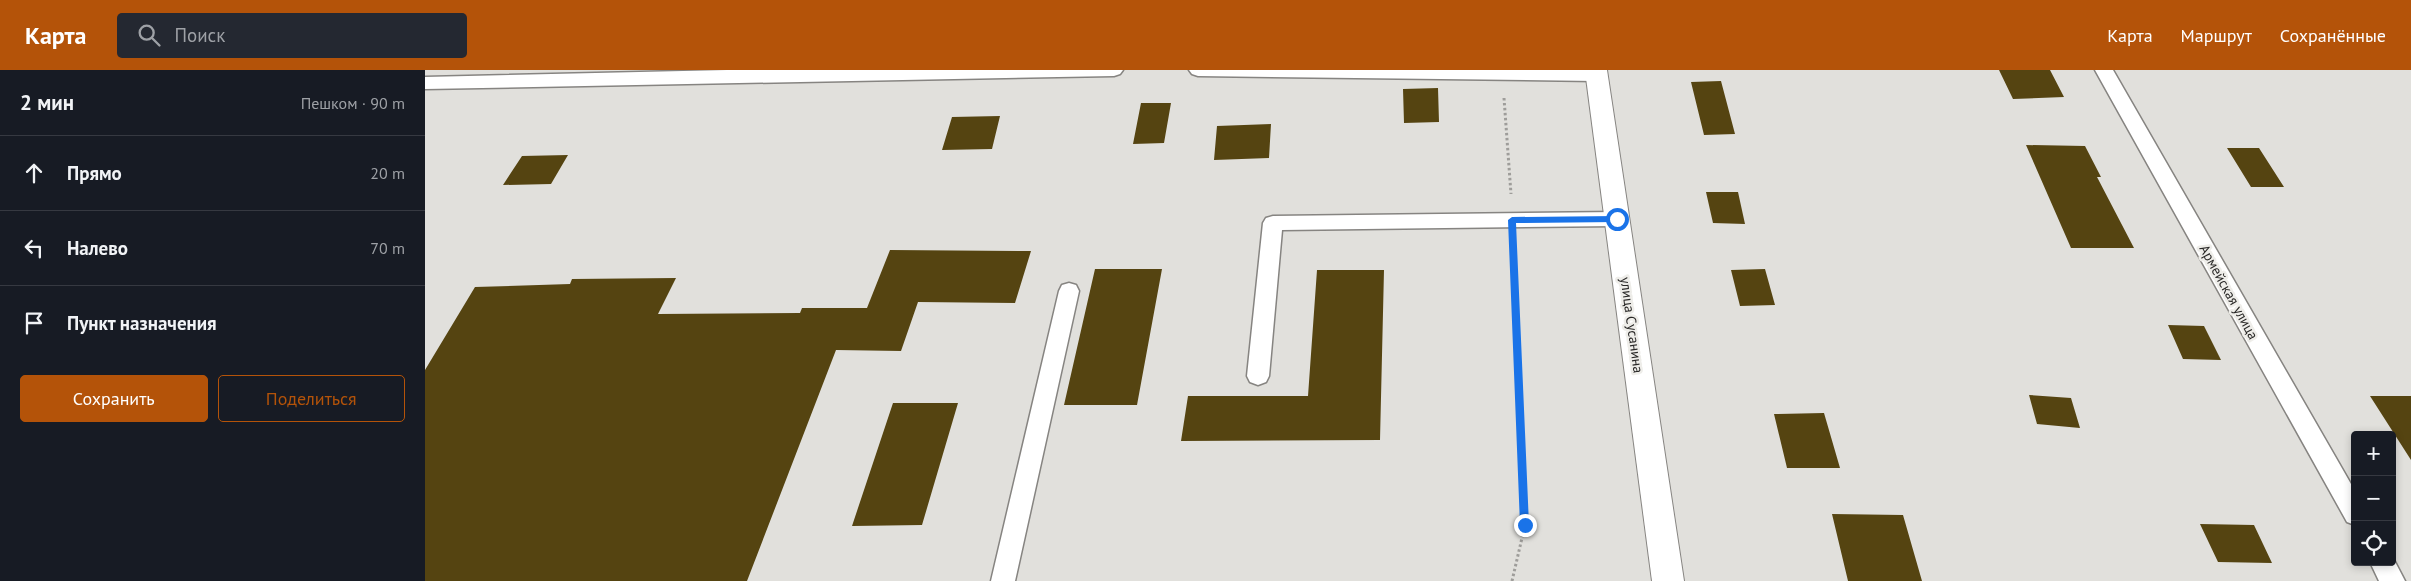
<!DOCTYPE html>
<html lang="ru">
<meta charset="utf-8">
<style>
body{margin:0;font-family:"PT Sans",sans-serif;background:#242831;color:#f1f3f6}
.controls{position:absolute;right:15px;bottom:15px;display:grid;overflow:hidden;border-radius:5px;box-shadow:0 2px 8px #0003}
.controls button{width:45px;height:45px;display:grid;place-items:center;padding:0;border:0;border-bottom:1px solid #363941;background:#171b24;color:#f1f3f6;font:25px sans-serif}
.stop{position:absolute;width:15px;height:15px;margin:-11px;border:4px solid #1a73e8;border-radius:50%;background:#fff}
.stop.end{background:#1a73e8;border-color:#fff;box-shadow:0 1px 5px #0008}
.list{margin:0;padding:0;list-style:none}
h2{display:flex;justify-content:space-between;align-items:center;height:65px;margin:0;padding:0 20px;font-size:21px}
h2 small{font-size:16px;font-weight:400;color:#9ea1a6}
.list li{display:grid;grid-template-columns:32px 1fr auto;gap:15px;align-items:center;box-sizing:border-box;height:75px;padding:0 20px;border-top:1px solid #363941}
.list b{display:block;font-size:19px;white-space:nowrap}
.list em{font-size:16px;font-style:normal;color:#9ea1a6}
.actions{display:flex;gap:10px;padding:15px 20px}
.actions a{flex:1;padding:11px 0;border:1px solid #b45309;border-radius:5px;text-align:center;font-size:18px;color:#b45309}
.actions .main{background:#b45309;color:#fff}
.icon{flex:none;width:28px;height:28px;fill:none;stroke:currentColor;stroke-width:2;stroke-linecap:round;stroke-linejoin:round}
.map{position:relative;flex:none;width:1986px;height:511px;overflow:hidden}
header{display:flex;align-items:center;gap:30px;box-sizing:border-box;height:70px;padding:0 25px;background:#b45309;color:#fff}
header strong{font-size:24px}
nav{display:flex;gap:28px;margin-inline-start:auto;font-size:18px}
.search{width:350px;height:45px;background:#242831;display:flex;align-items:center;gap:12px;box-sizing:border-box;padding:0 18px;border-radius:5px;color:#9ea1a6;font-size:19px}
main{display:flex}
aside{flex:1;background:#171b24}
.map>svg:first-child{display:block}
</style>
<header>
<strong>Карта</strong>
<div class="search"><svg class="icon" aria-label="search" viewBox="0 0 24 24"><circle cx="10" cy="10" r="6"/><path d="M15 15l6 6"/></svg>Поиск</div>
<nav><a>Карта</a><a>Маршрут</a><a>Сохранённые</a></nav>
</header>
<main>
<aside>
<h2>2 мин<small>Пешком · 90 m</small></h2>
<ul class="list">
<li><svg class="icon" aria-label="ahead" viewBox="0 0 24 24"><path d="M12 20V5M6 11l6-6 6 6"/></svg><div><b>Прямо</b></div><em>20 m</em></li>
<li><svg class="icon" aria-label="left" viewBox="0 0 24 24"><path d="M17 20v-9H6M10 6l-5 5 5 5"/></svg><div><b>Налево</b></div><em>70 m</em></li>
<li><svg class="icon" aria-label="arrive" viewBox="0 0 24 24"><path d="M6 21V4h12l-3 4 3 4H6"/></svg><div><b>Пункт назначения</b></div></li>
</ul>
<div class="actions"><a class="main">Сохранить</a><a>Поделиться</a></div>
</aside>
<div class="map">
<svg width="1986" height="511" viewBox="0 0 1986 511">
<rect width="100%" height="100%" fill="#e1e0dc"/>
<path fill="#541" d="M1574,0H1625L1639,27L1588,29Z
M1296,11L1310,64L1279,65L1266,12Z
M1013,18L1014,52L979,53L978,19Z
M716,33H746L739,73L708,74Z
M575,46L567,79L517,80L527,47Z
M846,54L844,88L789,90L792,56Z
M1601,75L1660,76L1676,107H1672L1709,178H1646Z
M1802,78H1834L1859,117H1826Z
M143,85L126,114L78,115L97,86Z
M1281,122H1313L1320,154L1288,153Z
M465,180L606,181L590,233L493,232L476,281L411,280L322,511H0V300L50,217L145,214L147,209L251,208L233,244L375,243L377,238H442Z
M670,199H737L712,335H639Z
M1340,199L1350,235L1315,236L1306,200Z
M892,200H959L955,370L756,371L763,326H883Z
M1743,255L1779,256L1796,290L1758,289Z
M1604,325L1646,328L1655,358L1612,354Z
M1945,326H1986V390Z
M468,333H533L497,455L427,456Z
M1399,343L1415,398H1362L1349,344Z
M1407,444L1478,445L1497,511H1423Z
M1775,454L1829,455L1847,493L1793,492Z"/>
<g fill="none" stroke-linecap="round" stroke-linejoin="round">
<g stroke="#868481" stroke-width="3">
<path id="service" d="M302,0H698L695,4L689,6L0,19V7Z
M764,0H1174L1180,5L1177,9L1171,11L773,6L767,4Z
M1670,0H1688L1930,421V455L1922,452Z
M1192,142L1199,144L1202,149L1199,154L1192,156L857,160L844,306L841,312L833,315L825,312L822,306L838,153L841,148L848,146Z
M644,213L651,215L654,221L590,511H566L634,221L637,215Z
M1967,486L1980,511H1954L1945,492H1967Z"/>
</g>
<g stroke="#868481" stroke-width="2">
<path id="tertiary" d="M1160,0H1182L1259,511H1227Z"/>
</g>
<path stroke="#9e9d9a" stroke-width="3" stroke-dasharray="2.5 2.5" stroke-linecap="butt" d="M1079,28L1086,124
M1087,511L1100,455L1088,175"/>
<use href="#service" fill="#fff" fill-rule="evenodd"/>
<use href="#tertiary" fill="#fff" fill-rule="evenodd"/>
</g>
<path fill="#1a73e8" d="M1192,146L1196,149L1192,152L1091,153L1104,455L1100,460L1095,455L1083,150L1087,147Z"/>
<g text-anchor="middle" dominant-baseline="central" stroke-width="5" stroke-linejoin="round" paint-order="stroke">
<g font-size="14" fill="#292827" stroke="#eeede9">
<text transform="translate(1804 222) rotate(61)">Армейская улица</text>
<text transform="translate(1207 255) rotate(82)">улица Сусанина</text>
</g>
</g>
</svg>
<div class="controls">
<button>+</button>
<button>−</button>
<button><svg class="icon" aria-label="locate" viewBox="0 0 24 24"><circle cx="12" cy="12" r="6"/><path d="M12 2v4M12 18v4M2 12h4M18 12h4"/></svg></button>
</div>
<div class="stop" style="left:1192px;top:149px"></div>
<div class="stop end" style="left:1100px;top:455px"></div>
</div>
</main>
